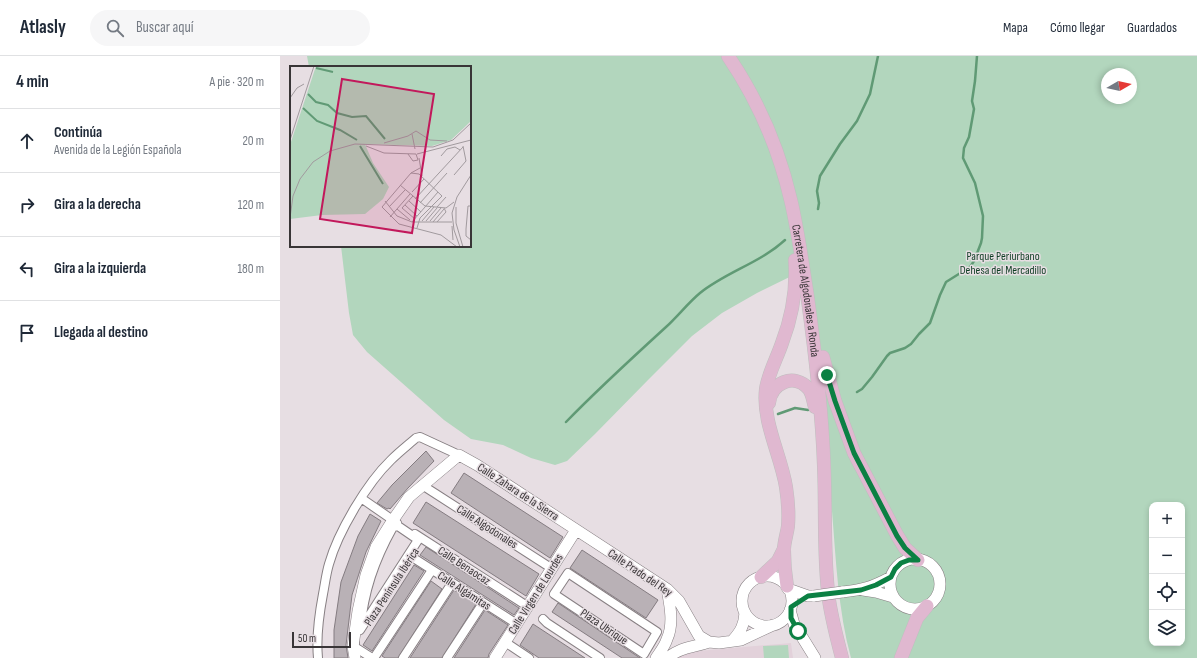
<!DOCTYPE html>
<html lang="es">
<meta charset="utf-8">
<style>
body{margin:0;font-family:"Sofia Sans Condensed",sans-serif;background:#f6f6f7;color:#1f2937}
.controls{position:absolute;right:12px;bottom:12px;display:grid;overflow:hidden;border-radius:8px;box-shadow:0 2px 6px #0003}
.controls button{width:36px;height:36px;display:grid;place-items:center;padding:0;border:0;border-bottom:1px solid #e0e1e3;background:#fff;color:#1f2937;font:20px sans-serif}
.compass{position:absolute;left:821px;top:12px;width:36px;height:36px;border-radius:50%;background:#fff;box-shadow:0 2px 6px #0003;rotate:81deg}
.scale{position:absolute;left:12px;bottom:10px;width:59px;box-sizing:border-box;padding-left:4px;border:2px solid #393537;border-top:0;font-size:11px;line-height:14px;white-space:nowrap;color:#393537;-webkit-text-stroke:3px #e7dee3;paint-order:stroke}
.stop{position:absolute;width:12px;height:12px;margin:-9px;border:3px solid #0b8043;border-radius:50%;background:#fff}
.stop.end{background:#0b8043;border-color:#fff;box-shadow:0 1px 4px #0008}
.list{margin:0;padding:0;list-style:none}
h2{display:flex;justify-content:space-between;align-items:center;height:52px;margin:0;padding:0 16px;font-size:17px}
h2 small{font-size:13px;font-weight:400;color:#747a83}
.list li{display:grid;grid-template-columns:26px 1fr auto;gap:12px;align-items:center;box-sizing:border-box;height:64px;padding:0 16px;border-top:1px solid #e0e1e3}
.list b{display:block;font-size:15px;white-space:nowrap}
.list p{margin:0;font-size:13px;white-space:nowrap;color:#747a83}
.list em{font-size:13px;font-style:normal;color:#747a83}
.icon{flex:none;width:22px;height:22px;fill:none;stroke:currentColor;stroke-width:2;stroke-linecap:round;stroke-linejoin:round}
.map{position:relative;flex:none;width:917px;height:602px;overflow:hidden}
header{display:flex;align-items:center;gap:24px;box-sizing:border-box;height:56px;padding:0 20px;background:#fff;border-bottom:1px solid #e0e1e3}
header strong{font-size:19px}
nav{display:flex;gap:22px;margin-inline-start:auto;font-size:14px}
.search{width:280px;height:36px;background:#f6f6f7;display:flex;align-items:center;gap:10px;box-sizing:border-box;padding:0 14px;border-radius:22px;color:#747a83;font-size:15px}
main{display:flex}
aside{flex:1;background:#fff}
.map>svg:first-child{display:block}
</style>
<header>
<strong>Atlasly</strong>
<div class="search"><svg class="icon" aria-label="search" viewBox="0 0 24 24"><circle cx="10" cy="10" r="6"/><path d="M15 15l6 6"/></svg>Buscar aquí</div>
<nav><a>Mapa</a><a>Cómo llegar</a><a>Guardados</a></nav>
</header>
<main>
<aside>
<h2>4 min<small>A pie · 320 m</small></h2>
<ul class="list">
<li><svg class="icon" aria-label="ahead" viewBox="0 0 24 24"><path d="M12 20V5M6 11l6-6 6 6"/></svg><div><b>Continúa</b><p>Avenida de la Legión Española</p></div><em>20 m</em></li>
<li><svg class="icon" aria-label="right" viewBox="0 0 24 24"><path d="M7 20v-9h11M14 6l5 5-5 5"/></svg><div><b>Gira a la derecha</b></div><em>120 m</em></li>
<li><svg class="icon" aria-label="left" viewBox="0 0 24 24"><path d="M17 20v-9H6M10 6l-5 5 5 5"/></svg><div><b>Gira a la izquierda</b></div><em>180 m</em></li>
<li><svg class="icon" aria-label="arrive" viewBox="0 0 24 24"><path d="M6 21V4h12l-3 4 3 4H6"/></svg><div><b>Llegada al destino</b></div></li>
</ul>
</aside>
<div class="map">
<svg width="917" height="602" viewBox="0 0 917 602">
<rect width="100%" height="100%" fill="#e7dee3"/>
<path fill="#e2d1da" d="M511,587L513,602H397L406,596Z"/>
<path fill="#b2d6bd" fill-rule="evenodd" d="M27,0H917V602H571C558,554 556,504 552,455C545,374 536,293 528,212L477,237L442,257L412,280L368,324L315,378L287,405L275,409L251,402L223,389L191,383L164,364L87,296L73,279L69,257L61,190H190V11H29ZM827,18H851V42H827ZM872,449H902V587H872Z
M508,589L509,602H484L483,590Z"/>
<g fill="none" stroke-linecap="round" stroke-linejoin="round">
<path stroke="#609a75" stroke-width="2.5" d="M538,153L539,147L537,135L540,120L560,88L577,65L590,38L598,0
M577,336L582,333L592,321L607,300L610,297L625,292L631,288L639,278L650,267L660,239L666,226L690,211L694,205L701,187L702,182L703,160L695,127L683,102L684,92L689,81L694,53L692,45L695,25L697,0
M498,358L515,352L528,354
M286,366C318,333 352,302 386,271C398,260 408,247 420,237C446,216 480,207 505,184"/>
</g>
<path fill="#b9b1b6" stroke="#847c81" d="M146,395L154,405L128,432L110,453L109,452L107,453L97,447L112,429Z
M184,417L283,481L270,502L171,437Z
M146,446L259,518L246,540L133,467Z
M90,458L101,465L86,496L72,539L66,589L68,602H54V574L61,526L78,480Z
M146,491L239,552L234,559L140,499Z
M302,494L378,544L366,562L290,512Z
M134,509L144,515L92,595L83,589Z
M151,525L162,533L118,602H105L102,600Z
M174,534L196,548L162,602H130Z
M278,547L360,602H342L272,556Z
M205,554L228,569L209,598L208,602H174Z
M253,568L305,602H259L240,589Z"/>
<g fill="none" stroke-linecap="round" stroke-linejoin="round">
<g stroke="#888084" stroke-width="10">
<path id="street" d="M142,429L271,512
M81,442L117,467
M118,470L137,483L138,484L80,574C84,535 94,505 113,471Z
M135,478L247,550
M132,501L237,568
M288,517L377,576L364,598L274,538Z
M263,563L267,567L320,602
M225,586L249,602
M75,587L73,590L92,602
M38,602C36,581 39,559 43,538C45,528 46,518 49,508C58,476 87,427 111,404C119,396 128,389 136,382L140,381L179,399
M94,602L152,514
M123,602L172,527
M167,602L203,547"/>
</g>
<g stroke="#888084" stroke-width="12">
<path id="secondary" d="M610 528a25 25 0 1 1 50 0a25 25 0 1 1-50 0Z
M462 545a25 25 0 1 1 50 0a25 25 0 1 1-50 0Z
M508,533L528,540H534
M583,534L596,536L613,541
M562,536C583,534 592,531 611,521
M510,554L514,568L535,602
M453,584C461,575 464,569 465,557
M75,602L73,590L78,555L86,519L96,491L113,464L129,441L179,399L197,409L387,533L399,545L419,580L429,586L439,587L461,584L493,569
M215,602L296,474
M376,602C380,596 385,590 387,583C394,568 390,549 387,533
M387,602C403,590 412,592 429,586"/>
</g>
<g stroke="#c0bebf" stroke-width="14">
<g id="primary">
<path id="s1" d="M448,0C478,44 499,93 511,145C518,175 522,206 527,237C535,295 542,352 544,410C546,455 543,500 549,544C552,564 557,583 562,602"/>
<path d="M543,301L555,345L574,397L617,479L625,492L638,504"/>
<path d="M489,347C491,327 514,316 529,333C533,339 533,345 535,351"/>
<path d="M481,521L498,505L504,493"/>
<path d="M507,530C505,518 504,506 504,494C504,486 507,478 508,470C509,457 508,444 506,431C501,399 482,366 486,333C488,318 497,302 502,287C512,261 517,233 515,204"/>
<path d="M621,602L637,562L647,550"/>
</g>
</g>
<use href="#street" stroke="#fff" stroke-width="8"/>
<use href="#secondary" stroke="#fff" stroke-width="11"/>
<use href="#primary" stroke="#e0b8d0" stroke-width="13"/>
<g stroke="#888084" stroke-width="12" stroke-linecap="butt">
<path id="secondary-bridge" d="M534,540L562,536"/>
</g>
<use href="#secondary-bridge" stroke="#fff" stroke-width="11"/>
</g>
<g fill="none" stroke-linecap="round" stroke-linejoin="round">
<path stroke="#0b8043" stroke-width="5" d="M518,575L511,562V551L528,540L581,534L596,529L611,521L615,513L621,507L629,504H638L625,492L617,480L574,397L555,345L547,319"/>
</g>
<g text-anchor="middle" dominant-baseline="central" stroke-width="3" stroke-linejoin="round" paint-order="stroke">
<g font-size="12" fill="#0e3d23" stroke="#e7dee3">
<text x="723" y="200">Parque Periurbano<tspan x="723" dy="14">Dehesa del Mercadillo</tspan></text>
</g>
<g font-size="12" fill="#393537" stroke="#e7dee3">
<text stroke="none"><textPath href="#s1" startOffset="250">Carretera de Algodonales a Ronda</textPath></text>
<text transform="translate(238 436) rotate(33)">Calle Zahara de la Sierra</text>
<text transform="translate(207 471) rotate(33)">Calle Algodonales</text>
<text transform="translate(184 510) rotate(33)">Calle Benaocaz</text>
<text transform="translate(360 517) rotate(34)">Calle Prado del Rey</text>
<text transform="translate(112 531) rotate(-57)">Plaza Península Ibérica</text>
<text transform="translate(184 535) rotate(33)">Calle Algámitas</text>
<text transform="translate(256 538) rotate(-58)">Calle Virgen de Lourdes</text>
<text transform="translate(324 571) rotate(34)">Plaza Ubrique</text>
</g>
</g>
<g transform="translate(10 10)">
<rect width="181" height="181" fill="#e7dee3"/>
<path d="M26,0H181V55L161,74L142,80L75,78L83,97L99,121L93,133L75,148L32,149L0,153V79Z" fill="#b2d6bd"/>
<path fill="none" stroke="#609a75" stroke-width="2" d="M26,2L43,6M18,28L26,36L38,39L47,47L62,51L76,50L95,73M13,42L27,55L50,64L67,74M70,80L93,118"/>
<path fill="none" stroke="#a19a9e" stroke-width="1" d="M0,32L7,22L14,18M122,68L125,83M0,74L24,0M94,77L118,70L126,65L140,74L157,75M76,80L94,87L126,88L128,94L123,95L118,88M127,88L181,74M151,90L157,83L165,81L170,84M129,92L132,110M130,102L121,107L92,141L109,158L151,169L167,181M121,107L129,108L152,130L130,152L127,162M164,109L176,95L173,80M110,119L135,140L156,142L164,136M122,126L134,113M125,133L173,81M95,135L107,150L122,156H162M119,135L131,146M130,137L157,107M115,139L127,150M181,140H178L176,163V170L181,174M99,141L115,124M147,141L156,131M166,141V157L173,181M112,142L125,153M112,142L123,130M107,143L120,154M100,151L120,128M0,152L3,130L10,113L23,96L40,85L65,78L143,81L163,74L181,57M132,155L144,141M136,155L147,142M140,155L151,142M122,156L148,126M143,156L154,143M147,156L156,146L154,142M162,160L163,174M170,181L164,164L162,147L167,131L181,109"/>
<path fill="#c2185b" fill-opacity="0.15" stroke="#c2185b" stroke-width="2" d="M52,13L144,28L122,167L30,153Z"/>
<rect width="181" height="181" fill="none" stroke="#393537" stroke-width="2"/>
</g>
</svg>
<div class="controls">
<button>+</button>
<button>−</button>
<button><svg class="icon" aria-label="locate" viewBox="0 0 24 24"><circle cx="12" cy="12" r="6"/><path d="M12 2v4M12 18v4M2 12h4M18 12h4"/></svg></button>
<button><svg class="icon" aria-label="layers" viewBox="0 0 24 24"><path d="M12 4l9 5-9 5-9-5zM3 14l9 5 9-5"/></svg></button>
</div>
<svg class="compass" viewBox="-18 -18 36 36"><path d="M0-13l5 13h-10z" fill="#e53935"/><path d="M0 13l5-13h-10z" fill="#747a83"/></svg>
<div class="scale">50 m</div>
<div class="stop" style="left:518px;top:575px"></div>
<div class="stop end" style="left:547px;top:319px"></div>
</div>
</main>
